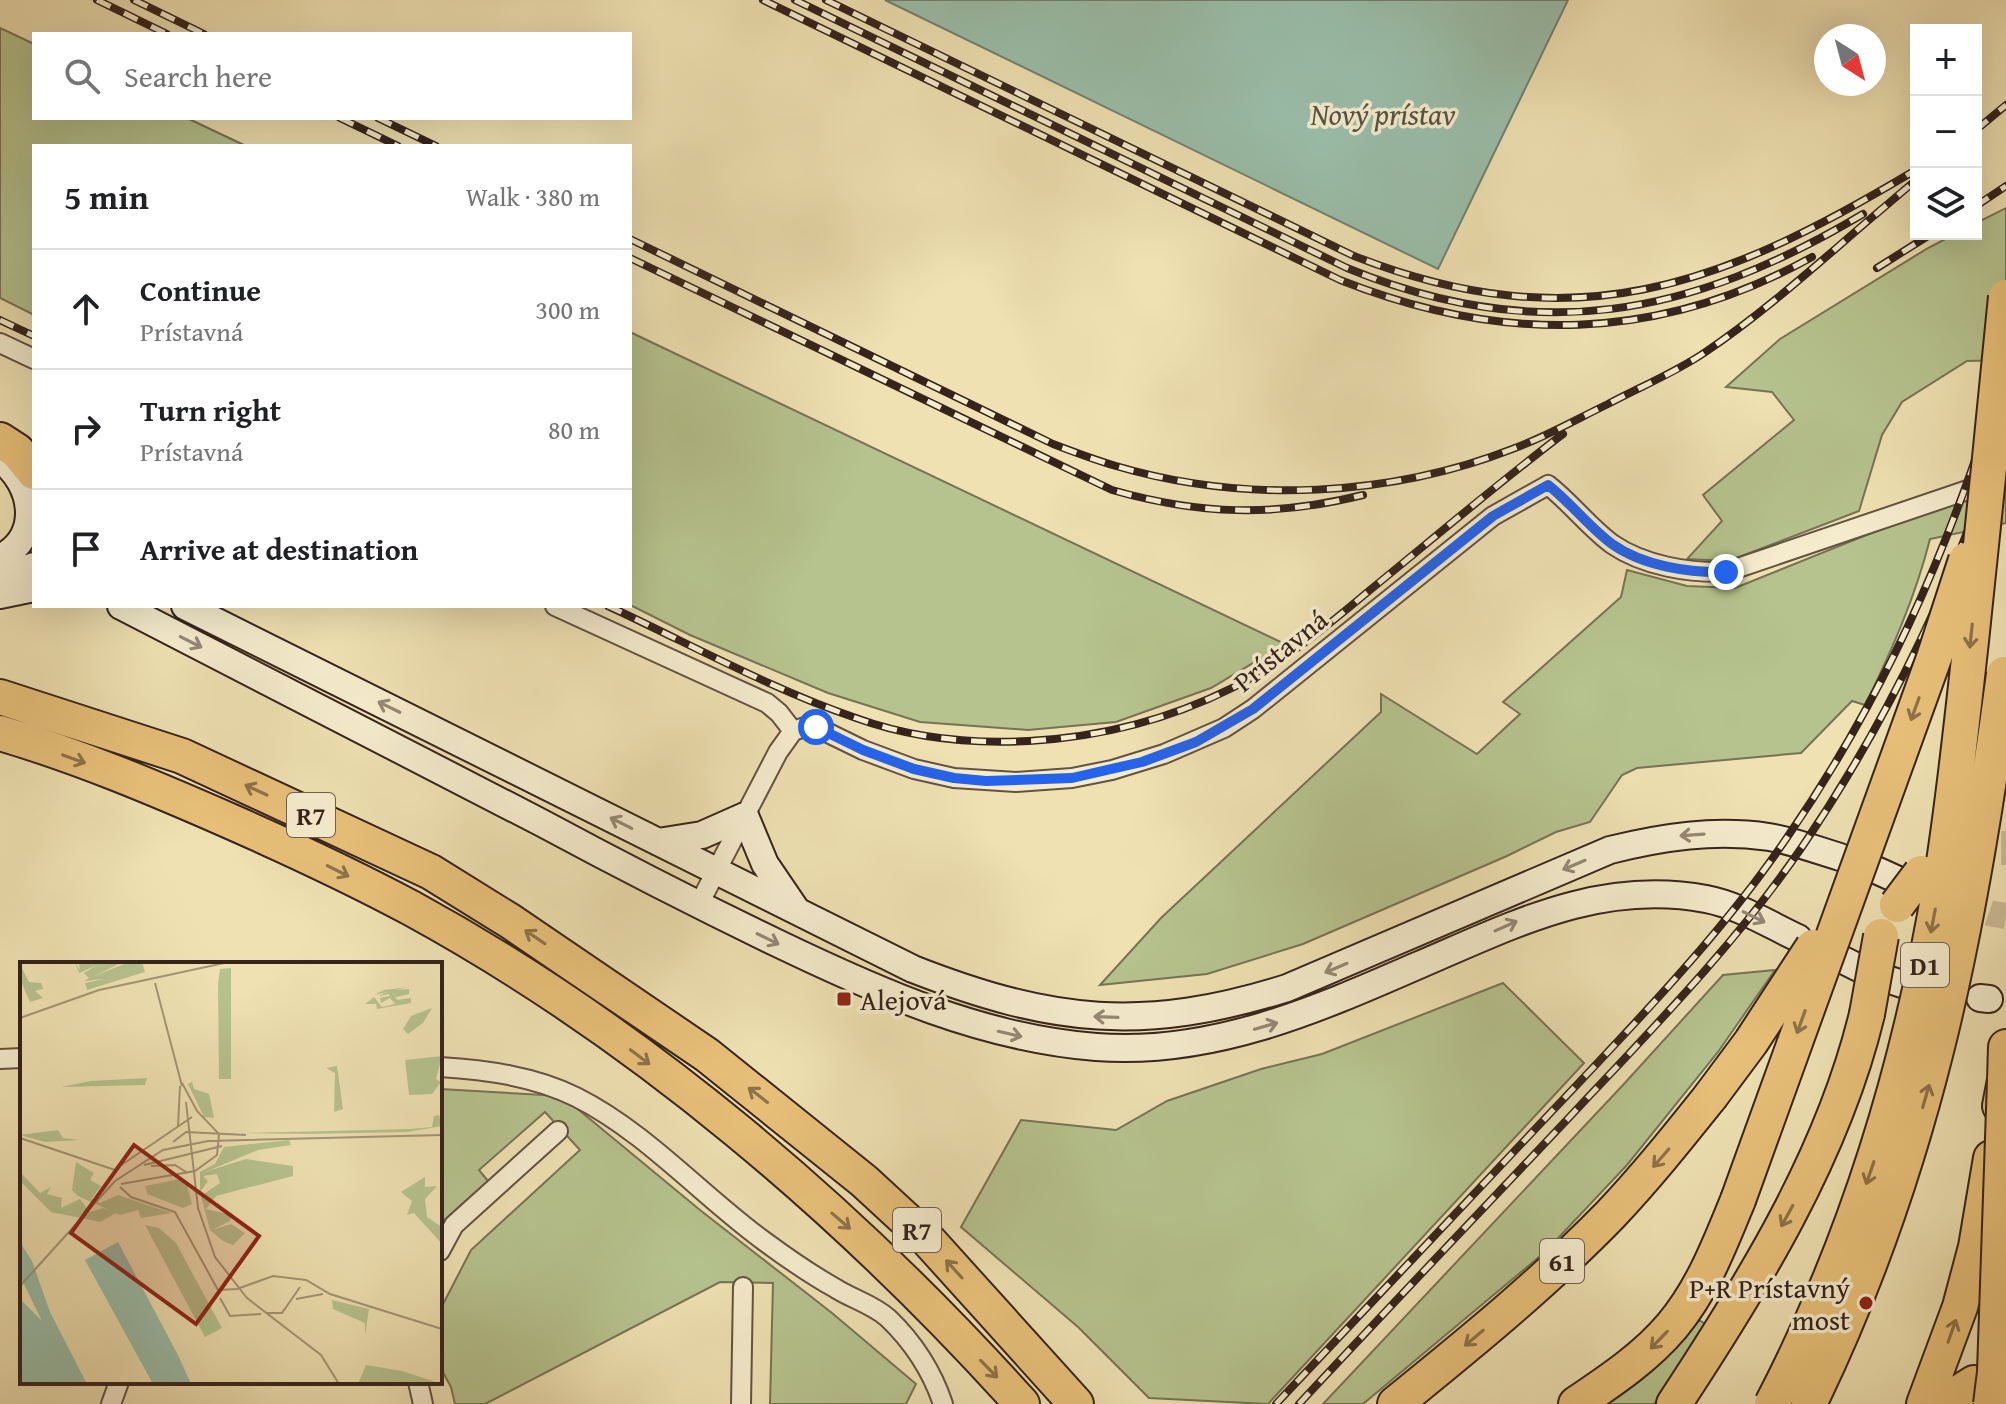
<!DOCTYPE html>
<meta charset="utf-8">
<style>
body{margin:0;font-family:"Gentium Book Plus",serif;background:#f6f6f6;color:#202124}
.controls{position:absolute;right:24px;top:24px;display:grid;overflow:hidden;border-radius:0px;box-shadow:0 8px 32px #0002}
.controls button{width:72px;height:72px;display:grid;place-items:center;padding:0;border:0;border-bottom:2px solid #e0e0e0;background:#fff;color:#202124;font:40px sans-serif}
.compass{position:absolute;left:1814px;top:24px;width:72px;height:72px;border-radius:50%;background:#fff;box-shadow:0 8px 32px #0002;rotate:144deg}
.stop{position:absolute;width:24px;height:24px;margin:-18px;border:6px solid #2563eb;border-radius:50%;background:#fff}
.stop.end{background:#2563eb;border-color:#fff;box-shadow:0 2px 8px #0008}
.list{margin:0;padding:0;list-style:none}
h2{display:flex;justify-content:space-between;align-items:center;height:104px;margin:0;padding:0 32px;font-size:34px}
h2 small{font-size:26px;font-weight:400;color:#757577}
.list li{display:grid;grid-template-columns:52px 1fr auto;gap:24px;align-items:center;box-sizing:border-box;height:120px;padding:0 32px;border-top:2px solid #e0e0e0}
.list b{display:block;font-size:30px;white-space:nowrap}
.list p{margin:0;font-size:26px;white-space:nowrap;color:#757577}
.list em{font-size:26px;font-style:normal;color:#757577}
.icon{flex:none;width:44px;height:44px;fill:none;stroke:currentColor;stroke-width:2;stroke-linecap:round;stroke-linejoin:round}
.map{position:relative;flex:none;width:2006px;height:1404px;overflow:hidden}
.search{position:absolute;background:#fff;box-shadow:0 8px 32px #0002;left:32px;top:32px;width:600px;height:88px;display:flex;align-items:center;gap:20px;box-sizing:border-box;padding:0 28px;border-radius:0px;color:#757577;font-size:30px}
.panel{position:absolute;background:#fff;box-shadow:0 8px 32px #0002;left:32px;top:144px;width:600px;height:464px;border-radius:0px}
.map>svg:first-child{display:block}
</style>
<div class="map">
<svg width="2006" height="1404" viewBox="0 0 2006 1404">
<rect width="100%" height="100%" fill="#efe1b2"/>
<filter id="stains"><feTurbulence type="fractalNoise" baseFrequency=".0025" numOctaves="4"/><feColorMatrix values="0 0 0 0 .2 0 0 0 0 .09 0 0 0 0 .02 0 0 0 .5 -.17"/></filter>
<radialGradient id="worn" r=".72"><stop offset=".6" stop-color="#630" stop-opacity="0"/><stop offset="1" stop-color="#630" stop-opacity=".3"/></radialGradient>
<path fill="#b6c38e" stroke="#767355" stroke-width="2" d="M0,28L34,44V118H187L246,146H34V315L0,298Z
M2006,208V360L1967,361L1902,402L1882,435L1859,511L1729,561L1687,559L1722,521L1703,495L1794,420L1772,392L1726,387L1780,339L1928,248L1955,234H1976V223Z
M630,332L1285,644L1211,688L1116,722L1028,730L920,722L828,693L690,635L630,605Z
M2006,487V523L1930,539C1915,598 1892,650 1865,705L1852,701L1801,753L1637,768L1622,775L1590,822L1556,832L1507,856L1303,944L1207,974L1100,985L1161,918L1381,712V694L1477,754L1520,714L1503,702L1621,597L1627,570L1687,586L1735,588L1926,511Z
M1775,970L1718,1052L1627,1165L1545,1252L1363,1404H1323L1623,1085L1723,975Z
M1503,983L1584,1063L1268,1404L1149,1398L1078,1327L961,1227L1021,1120L1116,1130L1167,1101L1261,1069L1322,1054Z
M440,1089L562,1096L700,1210L832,1313L916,1384L906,1404H770L773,1283L720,1282L485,1404H455L451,1387L440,1367V1310L471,1250L580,1150L545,1112L479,1170L488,1181L440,1224Z
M1699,1320L1707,1325L1654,1404H1603L1665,1357Z"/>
<path fill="#9abeaa" stroke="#728071" stroke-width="2" d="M885,0H1568L1438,269Z"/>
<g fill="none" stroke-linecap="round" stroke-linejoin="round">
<path stroke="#cabb94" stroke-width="26" stroke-dasharray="26 13" stroke-linecap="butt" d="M1952,900L1993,914L2006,916"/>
<path stroke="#cabb94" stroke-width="34" stroke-dasharray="34 17" stroke-linecap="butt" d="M1951,855L1979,848H2006"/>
<g stroke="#645242" stroke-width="22">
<path id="minor" d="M0,343L34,359
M555,606L767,703L779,713L793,731
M698,906L778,752L793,731L808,726L816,727L863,750L914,769L954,778L1016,782L1072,778L1112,770L1164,754L1224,728L1253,709L1493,516L1548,485C1571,503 1589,527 1612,544C1644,566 1689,573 1726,572L2006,477
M0,1059L22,1058
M440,1067C486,1070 534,1076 576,1097C646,1132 701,1195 764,1241C787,1258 810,1274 835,1288C852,1299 872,1304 888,1318C913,1342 932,1371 943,1404
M440,1251L454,1225L558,1131
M418,1382L423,1404
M111,1404L119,1382
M741,1404L743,1287"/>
</g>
<g stroke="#35231c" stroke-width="30">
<path id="secondary" d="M0,459C34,484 43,536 0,558
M0,578L34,566
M0,595L34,588
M121,606C262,678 403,750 542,823C620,865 698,905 777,943C879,992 982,1038 1096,1047C1211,1056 1316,1010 1419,965C1513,925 1600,879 1706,899C1738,905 1768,924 1798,938
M185,606L913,969C1051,1023 1144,1033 1287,988L1610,850C1663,837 1714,829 1769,837C1793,841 1817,850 1840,857
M658,842L702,835L745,816L765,864L797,911
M1876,870L1918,889
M1843,960L1861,969
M1890,980L1902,984
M1980,998L1989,999"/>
</g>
<g stroke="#35231c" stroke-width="38">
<path id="motorway" d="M0,440L17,451L34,472
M0,697L182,756L431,872L510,921L707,1055L864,1181L928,1240L1076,1404
M0,733C79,756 157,789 232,822C293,849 353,877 411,908C640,1033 848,1211 1022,1404
M2000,1106L2005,1080L2006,1047
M1395,1404C1469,1344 1544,1283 1611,1214C1646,1177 1678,1137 1710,1097
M1576,1404C1610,1381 1645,1358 1672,1326C1703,1289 1720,1244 1738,1200
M1674,1404C1753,1284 1833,1155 1867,1014
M1924,1404L1960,1307L1976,1247L1991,1158
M1941,1404L1974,1383"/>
</g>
<use href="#minor" stroke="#f5eccd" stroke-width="18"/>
<use href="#secondary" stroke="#f5eccd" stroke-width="26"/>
<use href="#motorway" stroke="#e8c079" stroke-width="34"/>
<g stroke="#35231c" stroke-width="8">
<path id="rail" d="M97,0L167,34
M134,0L204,34
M763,0L1340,280C1502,344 1657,343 1812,257
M795,0L1347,268C1537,346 1690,317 1863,214
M826,0L1354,256C1575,342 1720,287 1914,171
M340,118L398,146
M378,118L436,146
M1976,130L2006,105
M1976,206L2006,186
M1875,215L1916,180
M630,239L1053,444C1074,452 1095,460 1116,466C1245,504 1390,497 1515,448C1547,436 1577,419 1608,404C1640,387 1674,373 1704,353C1768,310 1825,257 1883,208
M630,258L1112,490C1200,515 1274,517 1363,495
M1877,268L1931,234
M0,320L34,336
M608,606C690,644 771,689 856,718C911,738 971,744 1029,741C1100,737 1168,720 1232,688C1283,663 1327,626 1370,590C1434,538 1497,484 1563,434
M1276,1404C1369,1305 1462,1207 1555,1108C1636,1022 1719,937 1786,839C1851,745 1904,644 1946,538C1972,472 1993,414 2006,344
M1299,1404C1391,1305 1485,1207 1578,1108C1656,1025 1737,942 1802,847C1891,716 1959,572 2006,421"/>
</g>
<use href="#rail" stroke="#f5eccd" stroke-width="5" stroke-dasharray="15" stroke-linecap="butt"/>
<g stroke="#35231c" stroke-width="38" stroke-linecap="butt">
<path id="motorway-bridge" d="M1897,905L1921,873
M1867,1014L1881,936
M1710,1097L1751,1042L1813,947
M1738,1200L1934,658L1966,560
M1772,1404C1857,1241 1911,1062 1941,881C1954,802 1962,721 1971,641C1983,526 1995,412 2006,297
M1809,1404C1924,1168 1970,932 2004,674
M1991,1404L1995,1372L2005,1080"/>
</g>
<use href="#motorway-bridge" stroke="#e8c079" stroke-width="34"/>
</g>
<defs><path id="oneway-shaft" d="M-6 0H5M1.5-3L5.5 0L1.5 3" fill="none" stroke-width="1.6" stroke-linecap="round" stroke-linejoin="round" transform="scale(2)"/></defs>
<g stroke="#8e724a">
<use href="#oneway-shaft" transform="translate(1971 636) rotate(96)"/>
<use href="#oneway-shaft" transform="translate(1915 709) rotate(110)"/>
<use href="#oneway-shaft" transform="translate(74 759) rotate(20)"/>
<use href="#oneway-shaft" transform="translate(256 790) rotate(-155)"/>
<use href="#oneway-shaft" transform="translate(338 871) rotate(27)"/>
<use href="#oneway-shaft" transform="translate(1933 921) rotate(101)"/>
<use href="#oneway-shaft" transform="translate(535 937) rotate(-146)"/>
<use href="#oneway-shaft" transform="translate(1801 1022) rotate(110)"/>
<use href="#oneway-shaft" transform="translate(640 1057) rotate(37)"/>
<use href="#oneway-shaft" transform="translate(758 1095) rotate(-142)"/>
<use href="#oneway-shaft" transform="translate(1926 1096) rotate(-74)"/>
<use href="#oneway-shaft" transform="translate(1661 1158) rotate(131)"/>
<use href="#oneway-shaft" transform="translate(1870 1173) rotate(109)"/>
<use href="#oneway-shaft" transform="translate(1787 1216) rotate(119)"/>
<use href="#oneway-shaft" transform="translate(841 1221) rotate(41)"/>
<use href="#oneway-shaft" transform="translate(954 1269) rotate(-132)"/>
<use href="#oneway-shaft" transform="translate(1952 1331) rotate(-71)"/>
<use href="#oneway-shaft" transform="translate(1474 1338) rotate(140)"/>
<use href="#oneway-shaft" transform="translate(1659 1340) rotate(134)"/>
<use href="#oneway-shaft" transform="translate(989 1369) rotate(46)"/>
</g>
<g stroke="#958874">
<use href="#oneway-shaft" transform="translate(191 642) rotate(27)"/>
<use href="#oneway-shaft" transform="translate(389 707) rotate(-154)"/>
<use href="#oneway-shaft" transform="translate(621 823) rotate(-153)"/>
<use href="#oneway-shaft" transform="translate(1692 835) rotate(176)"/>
<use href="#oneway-shaft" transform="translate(1574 865) rotate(157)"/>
<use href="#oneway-shaft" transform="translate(1754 917) rotate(26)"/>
<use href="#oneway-shaft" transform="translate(1506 926) rotate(-24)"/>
<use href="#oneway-shaft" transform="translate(768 939) rotate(26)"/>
<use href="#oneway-shaft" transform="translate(1336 968) rotate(157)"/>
<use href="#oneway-shaft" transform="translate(1106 1017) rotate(-178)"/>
<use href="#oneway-shaft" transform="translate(1266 1026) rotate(-16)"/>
<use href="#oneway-shaft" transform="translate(1010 1034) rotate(13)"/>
</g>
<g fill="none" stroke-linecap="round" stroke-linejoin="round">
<path stroke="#2563eb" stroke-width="10" d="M816,727L863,750L914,769L954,778L986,781L1072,778L1142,762L1196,742L1253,709L1493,516L1548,485C1571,503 1589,527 1612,544C1643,566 1689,573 1726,572"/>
</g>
<g fill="#8f2418" stroke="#f5eccd" stroke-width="3">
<rect x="836" y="991" width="16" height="16" rx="4"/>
<circle cx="1866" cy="1303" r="8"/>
</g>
<g text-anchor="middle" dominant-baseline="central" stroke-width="7" stroke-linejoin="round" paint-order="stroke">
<g fill="#f5eccd" stroke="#6f5f51" stroke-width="2">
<rect x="287" y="793" width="48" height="44" rx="6"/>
<rect x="1901" y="943" width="48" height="44" rx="6"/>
<rect x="893" y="1208" width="48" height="44" rx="6"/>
<rect x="1540" y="1239" width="44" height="44" rx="6"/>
</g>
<g font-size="26" font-weight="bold" fill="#35231c">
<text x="311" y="815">R7</text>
<text x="1925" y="965">D1</text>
<text x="917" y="1230">R7</text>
<text x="1562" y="1261">61</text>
</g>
<g font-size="28" fill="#35231c" stroke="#f5eccd">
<text transform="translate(1280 650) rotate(-39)">Prístavná</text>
</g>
<g font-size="28" fill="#35231c" stroke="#f5eccd" text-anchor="start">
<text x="860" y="999">Alejová</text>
<text x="1850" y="1287" text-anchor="end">P+R Prístavný<tspan x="1850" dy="32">most</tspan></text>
</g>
<g font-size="30" font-style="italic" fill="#535247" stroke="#f5eccd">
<text x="1383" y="114">Nový prístav</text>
</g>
</g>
<g transform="translate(20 962)">
<rect width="422" height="422" fill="#efe1b2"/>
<path d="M55,0L60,9L59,0H103L72,15L109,0H122L125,10L67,28L65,21L84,17L64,19L69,16L64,11L77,3L59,11ZM2,6L9,20L21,21L23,27L15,29L23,36L10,40L0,17ZM211,6V117H199L198,22L200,7ZM389,25L375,28L389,27V32L376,35L373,30L377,38L391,36V41L357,47L356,42H345L354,35L362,45L375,42L370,36L361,41L360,36L370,34L369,32L360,34V33L368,30L354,33L364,28ZM412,46L403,61L388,72L383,67L391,54ZM422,94L416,117L421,120L412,132L389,133L385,98ZM317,104L323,147L314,150L315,111L306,106ZM127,116L125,123L41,125L71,119ZM172,120L174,127L189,132L194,156L184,155L168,122ZM419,153L422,164L387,170L285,172L221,171L391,167L412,165L414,154ZM38,168L43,176L58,178L25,180L0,173ZM269,178L271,183L238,188L185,210L226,197L273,204V214L196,234L186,247L212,253L210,259L192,268L211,262L225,271L213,283L203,279L190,268L181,234L200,221L197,212L183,214L188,219L180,230V210L195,202L204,185ZM56,200L74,211L70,218L81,224L71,237L80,241L98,233L152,251L121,256L118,248L100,253L58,234L52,228ZM0,210L20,231L31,225L27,232L42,236L41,246L60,237L70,250L83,246L96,251L80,260L31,250L0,219ZM405,215V225L417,224L405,237L407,255L422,265V282L394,251L387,253L392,239L381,230ZM160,217L167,223L172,242L163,246L127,232L125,224ZM125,263L139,266L156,281L202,366L185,375ZM312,338L349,347L345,373V361L313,347ZM346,403L382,409L422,422H338Z" fill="#b6c38e"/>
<path d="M0,280L12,299L30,350L67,422H0V337L22,359L0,314ZM98,280L159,395L171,422H133L65,298Z" fill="#9abeaa"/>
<path fill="none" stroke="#a59576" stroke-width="2" d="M135,21L162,124M0,56L79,28L209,0M166,140L178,246L195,295L227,336L301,393L319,422M158,164L160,124M0,176L95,208M153,180L166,170L226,173M124,203L202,184M100,204L172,155M131,204L155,203L166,210M101,222L175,209L197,193L199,172L177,149L162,121M100,225L111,235L155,250L198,328M0,324L95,219L143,188L188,179L422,173M198,328L217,327L253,314L286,318L310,332L422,367M200,336L210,354L241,352M276,337L303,332M246,351H262L280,325"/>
<path fill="#8f2418" fill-opacity="0.15" stroke="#8f2418" stroke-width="4" d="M114,183L239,274L176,362L51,271Z"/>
<rect width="422" height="422" fill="none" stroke="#35231c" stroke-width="4"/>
</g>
<rect width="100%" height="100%" filter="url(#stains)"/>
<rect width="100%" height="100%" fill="url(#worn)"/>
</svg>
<div class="controls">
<button>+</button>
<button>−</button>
<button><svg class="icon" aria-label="layers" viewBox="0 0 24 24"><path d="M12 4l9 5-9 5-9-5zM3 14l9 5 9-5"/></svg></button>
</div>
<svg class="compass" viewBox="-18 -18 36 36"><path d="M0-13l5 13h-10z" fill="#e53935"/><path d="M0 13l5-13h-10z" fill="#757577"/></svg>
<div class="stop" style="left:816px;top:727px"></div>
<div class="stop end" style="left:1726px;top:572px"></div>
<div class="search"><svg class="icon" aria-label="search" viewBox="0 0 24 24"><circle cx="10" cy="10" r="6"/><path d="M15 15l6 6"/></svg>Search here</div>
<section class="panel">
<h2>5 min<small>Walk · 380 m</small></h2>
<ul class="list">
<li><svg class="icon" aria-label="ahead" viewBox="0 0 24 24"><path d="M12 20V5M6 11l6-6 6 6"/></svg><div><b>Continue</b><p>Prístavná</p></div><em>300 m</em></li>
<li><svg class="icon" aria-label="right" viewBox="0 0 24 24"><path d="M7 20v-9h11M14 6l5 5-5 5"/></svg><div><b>Turn right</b><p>Prístavná</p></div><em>80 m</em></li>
<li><svg class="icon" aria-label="arrive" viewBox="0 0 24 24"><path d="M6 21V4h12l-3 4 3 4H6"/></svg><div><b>Arrive at destination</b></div></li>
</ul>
</section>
</div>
